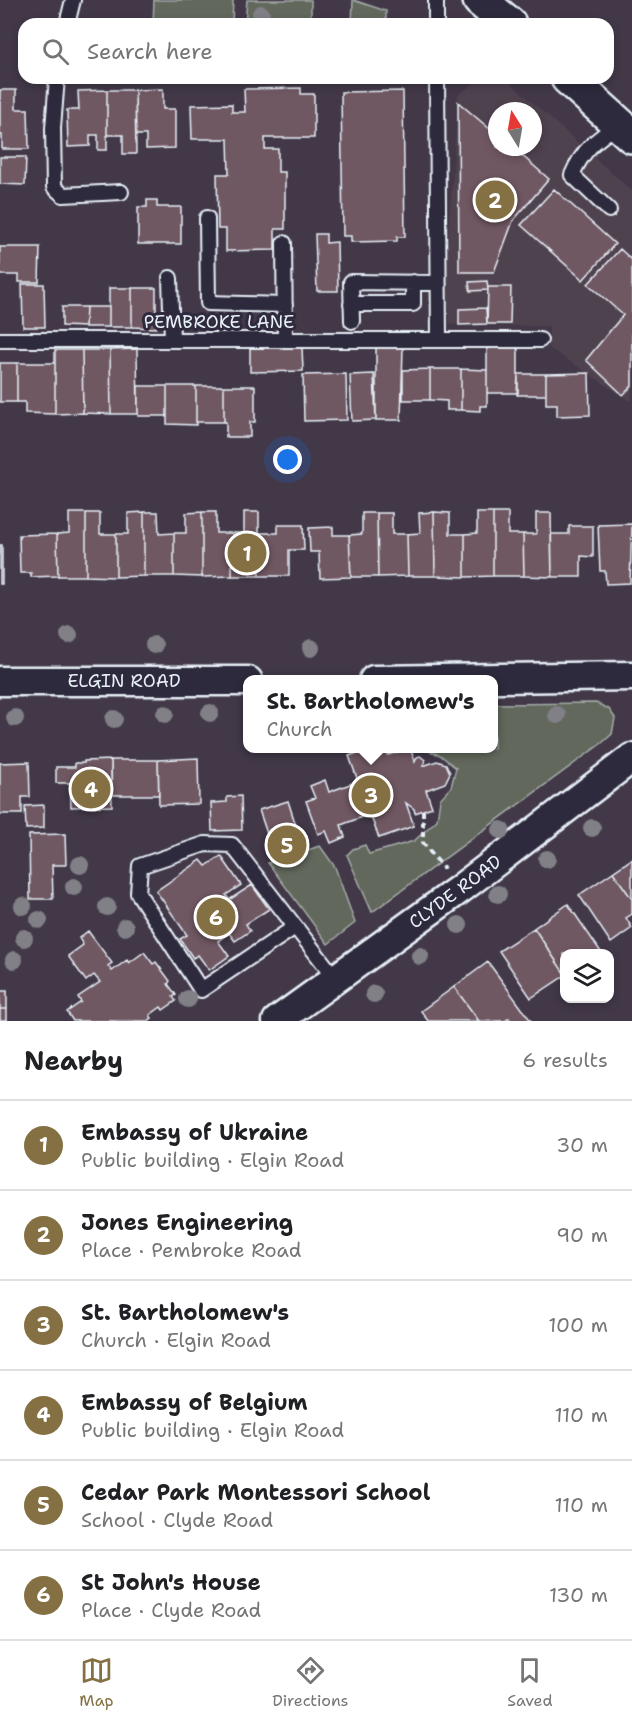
<!DOCTYPE html>
<meta charset="utf-8">
<style>
body{margin:0;font-family:"Shantell Sans",sans-serif;background:#f2f2f2;color:#202124}
.controls{position:absolute;right:18px;bottom:18px;display:grid;overflow:hidden;border-radius:12px;box-shadow:0 3px 9px #0003}
.controls button{width:54px;height:54px;display:grid;place-items:center;padding:0;border:0;border-bottom:2px solid #e0e0e0;background:#fff;color:#202124;font:30px sans-serif}
.compass{position:absolute;left:488px;top:102px;width:54px;height:54px;border-radius:50%;background:#fff;box-shadow:0 3px 9px #0003;rotate:349deg}
.you{position:absolute;left:288px;top:460px;width:21px;height:21px;margin:-15px;border:4px solid #fff;border-radius:50%;background:#1a73e8;box-shadow:0 0 0 9px #1a73e833}
.badge{display:grid;place-items:center;width:39px;height:39px;border-radius:50%;background:#847042;color:#fff;font-size:20px;font-weight:700}
.pin{position:absolute;translate:-50% -50%;border:3px solid #fff;box-shadow:0 2px 6px #0006}
.popup{position:absolute;left:243px;top:675px;width:255px;height:78px;box-sizing:border-box;display:grid;place-content:center;border-radius:12px;background:#fff;filter:drop-shadow(0 2px 4px #0005);font-size:20px;white-space:nowrap;color:#757577}
.popup b{font-size:22px;color:#202124}
.popup::after{content:'';position:absolute;left:50%;top:100%;margin-left:-12px;border:12px solid transparent;border-top-color:#fff}
.list{margin:0;padding:0;list-style:none}
h2{display:flex;justify-content:space-between;align-items:center;height:78px;margin:0;padding:0 24px;font-size:26px}
h2 small{font-size:20px;font-weight:400;color:#757577}
.list li{display:grid;grid-template-columns:39px 1fr auto;gap:18px;align-items:center;box-sizing:border-box;height:90px;padding:0 24px;border-top:2px solid #e0e0e0}
.list b{display:block;font-size:22px;white-space:nowrap}
.list p{margin:0;font-size:20px;white-space:nowrap;color:#757577}
.list em{font-size:20px;font-style:normal;color:#757577}
.icon{flex:none;width:33px;height:33px;fill:none;stroke:currentColor;stroke-width:2;stroke-linecap:round;stroke-linejoin:round}
.map{position:relative;flex:none;width:632px;height:1021px;overflow:hidden}
.search{position:absolute;background:#fff;box-shadow:0 3px 9px #0003;left:18px;right:18px;top:18px;height:66px;display:flex;align-items:center;gap:15px;box-sizing:border-box;padding:0 21px;border-radius:18px;color:#757577;font-size:22px}
.sheet{height:618px;background:#fff}
nav{display:flex;justify-content:space-around;align-items:center;box-sizing:border-box;height:84px;border-top:2px solid #e0e0e0;background:#fff;font-size:16px;color:#757577}
nav a{display:grid;justify-items:center;gap:3px}
nav .on{color:#847042}
.map>svg:first-child{display:block}
</style>
<div class="map">
<svg width="632" height="1021" viewBox="0 0 632 1021">
<rect width="100%" height="100%" fill="#423848"/>
<filter id="ink" filterUnits="userSpaceOnUse"><feTurbulence type="fractalNoise" baseFrequency=".0167" numOctaves="2"/><feDisplacementMap in="SourceGraphic" scale="12" xChannelSelector="R" yChannelSelector="G"/><feConvolveMatrix kernelMatrix="1 2 1 2 8 2 1 2 1" color-interpolation-filters="sRGB"/></filter>
<g filter="url(#ink)">
<path fill="#504250" fill-rule="evenodd" d="M480,78H505L632,191V402L549,348V326L456,325L449,323L446,271L458,95ZM497,111H533V147H497Z"/>
<path fill="#62685b" stroke="#a5acaa" stroke-width="1.5" d="M154,0H233L232,24H153Z
M247,0H311V24H245Z
M353,0L386,11V24H352Z
M596,703L609,709L615,718L612,734L602,743L372,912L347,855L353,849L365,845L369,854L414,841L437,820L440,799L451,787L456,768L440,755L423,749L494,748V704Z
M320,846L335,867L355,923L328,944L268,863Z"/>
<path fill="#705863" stroke="#e8f1f8" stroke-width="1.5" d="M301,88V94H314V138H265V149H278V172H285V229H275V250L226,251V229H218L217,174H229L228,139H192L191,105L232,104V112H245L244,89Z
M163,89V109H175V148L146,149V135H136L135,90Z
M0,90H16V109H28L29,149H2V135H0Z
M107,90H135L136,154H123V135H107Z
M107,90V150H98V135H90V146L68,147L67,110H79L78,91Z
M403,91L405,237H397V241L351,242V236H343L341,92Z
M458,102L497,135V147H512L549,179L513,221L494,272H459Z
M0,157H26L25,185L0,184Z
M554,189L615,244L583,280L521,225Z
M147,200H157V207H181V244H138V207H147Z
M315,234H326V243L337,242L338,291H317Z
M0,247H40L39,282H19V275H0Z
M620,249L632,260V386L623,395L586,360L623,315L588,284Z
M487,281L488,290L470,291L469,282Z
M22,284H44L45,327H23Z
M488,287H511L510,324H487Z
M109,288H132V327H109Z
M132,288H156V328L132,327Z
M62,307H86L85,327L62,326Z
M86,307H109V327H85Z
M486,308L487,324L459,325V309Z
M302,347L303,371L250,372V348Z
M376,347H403L401,420H376Z
M487,348H518V393H487Z
M137,349L138,414H111L110,350Z
M55,350H82L83,413L55,414Z
M82,350H110L111,414L83,413Z
M0,363H17V402H0Z
M17,363H55V414L25,413V402H17Z
M430,369H461V410H447V401L430,400Z
M430,369V400H403V370Z
M461,369L487,370V406H480V411L461,410Z
M589,373L590,415L557,416V404H546V374Z
M346,374L347,420L304,421L303,375Z
M374,374L376,420L352,421L350,375Z
M518,374H546V395H517Z
M138,386H167V416H138Z
M167,386H196V425L167,424Z
M196,386H224V422H196Z
M224,386H255V422H250V437H226V422H224Z
M144,512V576L116,577V534H128V513Z
M144,512H158L159,534L174,533V576H144Z
M202,512H216V533H232V576L202,577Z
M202,512V577L174,576V533H186V513Z
M244,512H259V576H232V533H244Z
M434,512L450,513V534H465V577L435,576Z
M434,512L435,576H408L407,534L420,533L419,513Z
M69,513H86V576H58L57,534L69,533Z
M86,513H100V534H116V577L86,576Z
M362,513H377L378,577H351L349,535L362,534Z
M377,513H392V534H407L408,576L378,577Z
M477,513H493V576L465,577V534L477,533Z
M493,513H508V534H523L524,576H493Z
M536,513H551L552,577L524,576L523,534H536Z
M632,524L630,583L606,584L605,571H600L598,525Z
M278,525H303L304,550H289V576H259V533H278Z
M569,526H593V557L581,556V577H552L551,534H569Z
M333,527V535H349L351,577L320,578L319,552H310L309,528Z
M57,534L58,576L31,577V573H20L19,535Z
M0,545H2V584H0Z
M371,748H386L388,755L410,748L415,762L417,757L420,756L425,760L423,766L437,761L446,764L450,773L445,783L426,790L432,807L415,813L414,809L406,803L414,826L379,838L370,814L341,825L345,837L331,843L326,831L318,834L306,801L315,798L310,786L325,780L329,792L358,781L349,756Z
M198,758L199,804L159,805L158,760Z
M111,760L112,806L71,807L70,783H56V767H75V763H84V761Z
M111,760H158L159,795H111Z
M29,762L30,797H22V814H0V763Z
M241,796L242,830L212,831L211,803L227,802V797Z
M288,801L302,844L274,854L259,810Z
M44,805V828L26,829L25,806Z
M65,834L66,865H52L53,899H30L29,835Z
M221,856L241,885L226,895L229,900L252,885L269,909L246,924L250,931L235,941L229,933L218,941L229,956L209,970L198,955L193,958L180,939L187,935L156,891L201,860L206,866Z
M632,859V899L613,872Z
M613,872L632,899V914L626,918L632,928L611,943L579,895Z
M568,904L601,952L598,954H564V973L534,928Z
M534,928L564,973V976L531,998L499,951Z
M88,931L112,963L108,966L112,971L127,960L129,963L144,952L153,964L156,962L170,981L168,984L176,995L173,997L176,1001L163,1010L161,1007L150,1015L152,1018L148,1021H73L67,1012L81,1002L78,997L100,982L94,975L86,981L68,956L83,945L79,938Z
M488,962L531,1021H511L509,1018L505,1021H479L454,987Z
M454,987L479,1021H428L421,1011Z
M0,991H7V1009H0Z
M0,1009H7V1020H0Z"/>
<g fill="none" stroke-linecap="round" stroke-linejoin="round">
<g stroke="#e8f1f8" stroke-width="18">
<path id="service" d="M436,0V24
M67,24L73,0
M57,78L53,128L54,187L63,195L121,192
M437,78L439,339
M609,210L572,175C583,149 596,140 619,124
M207,218L208,303L285,305
M284,243L285,340
M170,278L172,340
M351,304H413V282
M352,321L351,282L438,283
M0,340H540
M295,927L201,990L138,893L140,866L205,844L232,845L335,978"/>
</g>
<g stroke="#e8f1f8" stroke-width="33">
<g id="minor">
<path d="M374,680L632,676"/>
<path id="s1" d="M0,681H248"/>
<path id="s2" d="M277,1021L460,889L632,758"/>
</g>
</g>
<g stroke="#e8f1f8" stroke-width="38">
<path id="secondary" d="M480,0L509,24
M568,78L632,136"/>
</g>
<path stroke="#e8f1f8" stroke-width="4" stroke-dasharray="6 4.5" stroke-linecap="butt" d="M423,810V843L444,869"/>
<use href="#service" stroke="#2f2a3d" stroke-width="14"/>
<use href="#minor" stroke="#2f2a3d" stroke-width="28"/>
<use href="#secondary" stroke="#2f2a3d" stroke-width="33"/>
</g>
<g fill="#808086">
<circle cx="261" cy="14" r="9"/>
<circle cx="69" cy="635" r="9"/>
<circle cx="154" cy="645" r="9"/>
<circle cx="311" cy="648" r="9"/>
<circle cx="210" cy="713" r="9"/>
<circle cx="165" cy="714" r="9"/>
<circle cx="557" cy="715" r="9"/>
<circle cx="15" cy="718" r="9"/>
<circle cx="114" cy="719" r="9"/>
<circle cx="592" cy="828" r="9"/>
<circle cx="501" cy="830" r="9"/>
<circle cx="547" cy="859" r="9"/>
<circle cx="80" cy="865" r="9"/>
<circle cx="74" cy="887" r="9"/>
<circle cx="498" cy="894" r="9"/>
<circle cx="23" cy="906" r="9"/>
<circle cx="107" cy="907" r="9"/>
<circle cx="39" cy="920" r="9"/>
<circle cx="459" cy="925" r="9"/>
<circle cx="125" cy="927" r="9"/>
<circle cx="24" cy="938" r="9"/>
<circle cx="420" cy="956" r="9"/>
<circle cx="14" cy="960" r="9"/>
<circle cx="374" cy="994" r="9"/>
<circle cx="188" cy="999" r="9"/>
</g>
</g>
<g text-anchor="middle" dominant-baseline="central" stroke-width="6" stroke-linejoin="round" paint-order="stroke">
<g font-size="18" fill="#e8f1f8" stroke="#2f2a3d">
<text x="219" y="322">PEMBROKE LANE</text>
<text stroke="none"><textPath href="#s1" startOffset="124">ELGIN ROAD</textPath></text>
<text stroke="none"><textPath href="#s2" startOffset="220">CLYDE ROAD</textPath></text>
</g>
</g>
</svg>
<div class="controls">
<button><svg class="icon" aria-label="layers" viewBox="0 0 24 24"><path d="M12 4l9 5-9 5-9-5zM3 14l9 5 9-5"/></svg></button>
</div>
<svg class="compass" viewBox="-18 -18 36 36"><path d="M0-13l5 13h-10z" fill="#e53935"/><path d="M0 13l5-13h-10z" fill="#757577"/></svg>
<div class="you"></div>
<div class="pin badge" style="left:247px;top:553px">1</div>
<div class="pin badge" style="left:495px;top:200px">2</div>
<div class="pin badge" style="left:371px;top:795px">3</div>
<div class="popup"><b>St. Bartholomew's</b>Church</div>
<div class="pin badge" style="left:91px;top:789px">4</div>
<div class="pin badge" style="left:287px;top:845px">5</div>
<div class="pin badge" style="left:216px;top:917px">6</div>
<div class="search"><svg class="icon" aria-label="search" viewBox="0 0 24 24"><circle cx="10" cy="10" r="6"/><path d="M15 15l6 6"/></svg>Search here</div>
</div>
<section class="sheet">
<h2>Nearby<small>6 results</small></h2>
<ul class="list">
<li><span class="badge">1</span><div><b>Embassy of Ukraine</b><p>Public building · Elgin Road</p></div><em>30 m</em></li>
<li><span class="badge">2</span><div><b>Jones Engineering</b><p>Place · Pembroke Road</p></div><em>90 m</em></li>
<li><span class="badge">3</span><div><b>St. Bartholomew's</b><p>Church · Elgin Road</p></div><em>100 m</em></li>
<li><span class="badge">4</span><div><b>Embassy of Belgium</b><p>Public building · Elgin Road</p></div><em>110 m</em></li>
<li><span class="badge">5</span><div><b>Cedar Park Montessori School</b><p>School · Clyde Road</p></div><em>110 m</em></li>
<li><span class="badge">6</span><div><b>St John's House</b><p>Place · Clyde Road</p></div><em>130 m</em></li>
</ul>
</section>
<nav>
<a class="on"><svg class="icon" aria-label="map" viewBox="0 0 24 24"><path d="M3 6l6-2 6 2 6-2v14l-6 2-6-2-6 2zM9 4v14M15 6v14"/></svg>Map</a>
<a><svg class="icon" aria-label="directions" viewBox="0 0 24 24"><path d="M12 3l9 9-9 9-9-9zM9 14v-3h6M13 9l2 2-2 2"/></svg>Directions</a>
<a><svg class="icon" aria-label="saved" viewBox="0 0 24 24"><path d="M7 4h10v16l-5-4-5 4z"/></svg>Saved</a>
</nav>
